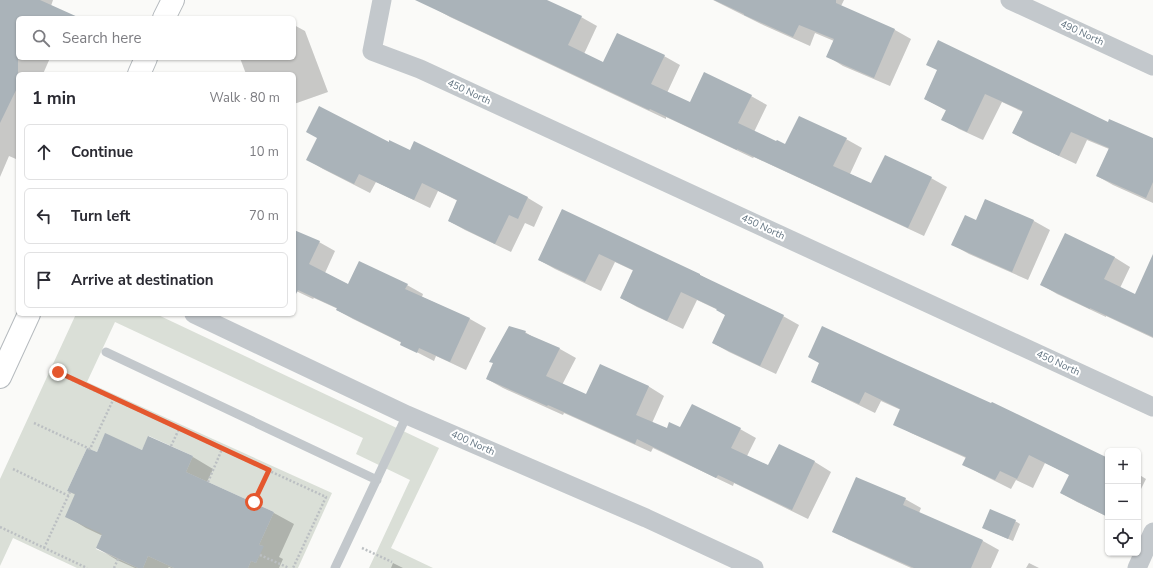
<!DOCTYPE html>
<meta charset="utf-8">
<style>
body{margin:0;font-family:"Nunito Sans",sans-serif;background:#f7f7f7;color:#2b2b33}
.controls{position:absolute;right:12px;bottom:12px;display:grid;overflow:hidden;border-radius:6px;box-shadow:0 1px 3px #0004}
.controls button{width:36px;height:36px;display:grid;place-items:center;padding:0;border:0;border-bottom:1px solid #e1e1e2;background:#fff;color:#2b2b33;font:20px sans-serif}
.stop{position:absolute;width:12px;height:12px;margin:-9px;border:3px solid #e4572e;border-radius:50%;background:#fff}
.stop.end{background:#e4572e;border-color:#fff;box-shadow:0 1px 4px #0008}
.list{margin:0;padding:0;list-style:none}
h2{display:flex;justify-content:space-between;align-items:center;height:52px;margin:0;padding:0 16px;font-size:17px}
h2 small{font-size:13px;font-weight:400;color:#7c7c81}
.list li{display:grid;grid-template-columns:26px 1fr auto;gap:12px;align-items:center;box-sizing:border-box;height:56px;margin:0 8px 8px;padding:0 8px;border:1px solid #e1e1e2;border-radius:6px}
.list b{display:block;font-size:15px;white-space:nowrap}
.list em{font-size:13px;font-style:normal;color:#7c7c81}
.icon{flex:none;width:22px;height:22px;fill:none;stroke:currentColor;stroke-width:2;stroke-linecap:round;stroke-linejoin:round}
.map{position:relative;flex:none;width:1153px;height:568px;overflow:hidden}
.search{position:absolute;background:#fff;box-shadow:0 1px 3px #0004;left:16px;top:16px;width:280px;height:44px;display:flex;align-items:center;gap:10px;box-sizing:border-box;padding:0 14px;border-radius:6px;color:#7c7c81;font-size:15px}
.panel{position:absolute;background:#fff;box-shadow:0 1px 3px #0004;left:16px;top:72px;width:280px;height:244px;border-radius:6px}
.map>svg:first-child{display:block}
</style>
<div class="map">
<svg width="1153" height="568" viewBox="0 0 1153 568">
<rect width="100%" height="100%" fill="#fafaf8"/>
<path fill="#dadfd7" d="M76,314H156L439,448L391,548L433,568H369L410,480L356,454L363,438L115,322L87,382L332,493L298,568H248L251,561L256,563L263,546L259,545L274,512L186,472L193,456L149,436L142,450L105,434L97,452L87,448L67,491L75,494L102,534L96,549L138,568H77L13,538L0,566V479Z
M148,556L174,568H143Z"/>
<path fill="#0003" d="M0,0H53L51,6L74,18H18V58H50L43,74H18V128L17,131L18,132V155L16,159L9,156L0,177Z
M438,0H545L581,17L597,26L584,54L604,63L664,56L680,65L667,93L690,103L751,96L767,105L754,132L786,146L846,139L862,148L850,174L871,184L931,178L947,187L924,236L754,157L753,158L666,117V119L450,17L434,8Z
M713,0H844L841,6L895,30L911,39L890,86L843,66L827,56L834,41L815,33L810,46L761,24Z
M294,25L305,31L328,92L294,104V74H246L240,58H294Z
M938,71L1108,123L1153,139V203L1113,185L1097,176L1109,149L1087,140L1076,164L1029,142L1013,133L1023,112L1002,102L983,140L959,129L943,119L947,111L925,99Z
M389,143L528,198L543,207L534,227L525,223L511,252L465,230L449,221L458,201L438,191L430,208L376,182L370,193L323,169L308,160Z
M986,200L1034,221L1050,230L1028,280L969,254L953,245L977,221Z
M562,210L700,275L716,284L783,316L799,325L776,374L729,352L713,343L726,315L718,310L697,300L683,329L637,307L621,298L634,271L615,262L601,291L555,269L539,260Z
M294,231L319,242L335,251L325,273L349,285H407L423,294L422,297L470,319L486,328L466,370L436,356L434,361L401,344L402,343L353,319L337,310L338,309L314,298L313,299L294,290Z
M1114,257L1130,267L1120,288L1136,295L1153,277V338L1106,316V317L1057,294L1042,285Z
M525,332L536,339L560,349L576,358L562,385L586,396L648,386L664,396L652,423L667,429H740L756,438L747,456L769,466L779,445L815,462L831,472L808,519L734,483L733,486L653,448L651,452L564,413L563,415L503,388L487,379Z
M820,364L1108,459V517L1077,502L1061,493L1070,475L1045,463L1033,488L1016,480L1011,489L979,473L964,464L966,458L911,433L895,424L901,410L881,401L875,413L828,390L812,381Z
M149,437L193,457L213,469L207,482L274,513L294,524L279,557L283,559L279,568H171L169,567L168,568H135L117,560L97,548L103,536L86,528L66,516L76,495L68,491L97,453L143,452Z
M1138,474L1146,479L1138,495Z
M905,499L921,508L919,513L983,541L999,550L991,568H911L849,540L833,531Z
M1015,521L1020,524L1013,541L988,530Z
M393,563L403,568H391Z
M1029,563L1039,568H1026Z"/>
<path fill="#aab3b9" d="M0,0H40L80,18H18V86L0,123Z
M415,0H547L582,16L568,45L603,62L617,33L665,55L651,84L690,102L704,72L752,95L738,123L776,141L777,140L785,144L799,116L847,138L833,166L871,183L885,155L932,177L908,228L737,149V150L650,109L649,110Z
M714,0H836V3L895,29L874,78L826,57L834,39L799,25L793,37L744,15V14Z
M938,40L1108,122L1109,119L1153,138V182L1146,198L1096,176L1109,148L1071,132L1059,156L1012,133L1023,111L985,94L967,132L941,120L946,110L924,99L937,70L926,65Z
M319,106L389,142V140L410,150L414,141L528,197L518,219L509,215L495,244L448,221L457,200L422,183L414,200L359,174L354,184L306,160L317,138L306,132Z
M985,199L1034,220L1012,272L951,245L965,215L976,220Z
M562,209L700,274V275L784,315L760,366L712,343L725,315L716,310L717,309L681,292L667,321L620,298L633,270L599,254L585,282L538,260Z
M294,230L320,241L309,264L348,284L359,261L408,284L405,289L470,318L450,362L419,348L417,353L400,345L401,342L336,310L337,308L298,290L294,298Z
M1065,233L1115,257L1104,279L1135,294L1153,254V337L1090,308V309L1040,285Z
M509,326L526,331L525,333L560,348L546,376L586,394L600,364L649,386L636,415L667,428L669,422L680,427L692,404L741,428L731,448L768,465L779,444L815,461L792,510L718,475L716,478L637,439L635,444L548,405L547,406L486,379L493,363L489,362Z
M822,326L898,361L991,403L992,402L1108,458V517L1060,493L1069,475L1029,455L1017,479L1000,471L995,480L962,465L966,457L893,425L900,409L865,392L859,404L811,382L819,363L808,357Z
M105,433L142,450L148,436L193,456L186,472L274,512L259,545L264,546L256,563L251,561L248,568H174L148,556L143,568H138L96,548L102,534L65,517L75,494L67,491L87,448L97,452Z
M856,477L906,498L903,505L983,540L971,568H914L832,532Z
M990,509L1016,520L1008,539L982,528Z"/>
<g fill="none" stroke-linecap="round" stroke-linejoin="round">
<g stroke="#b5babe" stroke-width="24">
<path id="primary" d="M164,18L173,0
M139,74L146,58
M0,377L29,314"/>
</g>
<path stroke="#bbbfc2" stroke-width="2.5" stroke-dasharray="2 2" stroke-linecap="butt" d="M57,373L326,497L293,568
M34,423L90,449L114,398
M171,446L179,429
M13,469L69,496
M208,482L222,449
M254,502L269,470
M0,527L87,568
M44,548L70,492
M362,548L392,562
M260,555L289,568
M114,568L118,559"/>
<path stroke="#c3c8cc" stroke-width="9" d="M106,352L377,480
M335,568L407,415"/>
<path stroke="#c3c8cc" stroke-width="19" d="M382,0L372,51L420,69L1153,407
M1010,0L1153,66
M194,314L407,415L646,518L754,568
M1137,568L1153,532"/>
<use href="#primary" stroke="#fff" stroke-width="22"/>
</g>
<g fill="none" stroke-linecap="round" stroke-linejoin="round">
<path stroke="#e4572e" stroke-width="5" d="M58,372L269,470L254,502"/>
</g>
<g text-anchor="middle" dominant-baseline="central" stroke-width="4" stroke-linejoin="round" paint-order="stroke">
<g font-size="10" fill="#657683" stroke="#fff">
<text transform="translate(1082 33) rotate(25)">490 North</text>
<text transform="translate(469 92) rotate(25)">450 North</text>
<text transform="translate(763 227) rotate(25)">450 North</text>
<text transform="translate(1058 363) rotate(25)">450 North</text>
<text transform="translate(473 443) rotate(24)">400 North</text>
</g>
</g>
</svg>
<div class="controls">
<button>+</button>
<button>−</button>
<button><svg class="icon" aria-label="locate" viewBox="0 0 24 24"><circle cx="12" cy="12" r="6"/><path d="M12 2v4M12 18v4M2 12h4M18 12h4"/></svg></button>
</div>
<div class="stop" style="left:254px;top:502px"></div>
<div class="stop end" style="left:58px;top:372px"></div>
<div class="search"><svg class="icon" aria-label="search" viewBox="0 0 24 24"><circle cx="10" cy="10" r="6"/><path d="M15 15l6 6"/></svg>Search here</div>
<section class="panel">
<h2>1 min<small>Walk · 80 m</small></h2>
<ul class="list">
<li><svg class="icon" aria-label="ahead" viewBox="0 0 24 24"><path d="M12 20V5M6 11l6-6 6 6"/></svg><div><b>Continue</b></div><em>10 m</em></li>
<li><svg class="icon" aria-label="left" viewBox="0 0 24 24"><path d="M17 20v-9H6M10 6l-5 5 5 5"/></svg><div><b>Turn left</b></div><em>70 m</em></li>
<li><svg class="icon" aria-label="arrive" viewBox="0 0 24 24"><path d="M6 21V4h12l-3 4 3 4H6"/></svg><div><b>Arrive at destination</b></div></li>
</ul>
</section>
</div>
